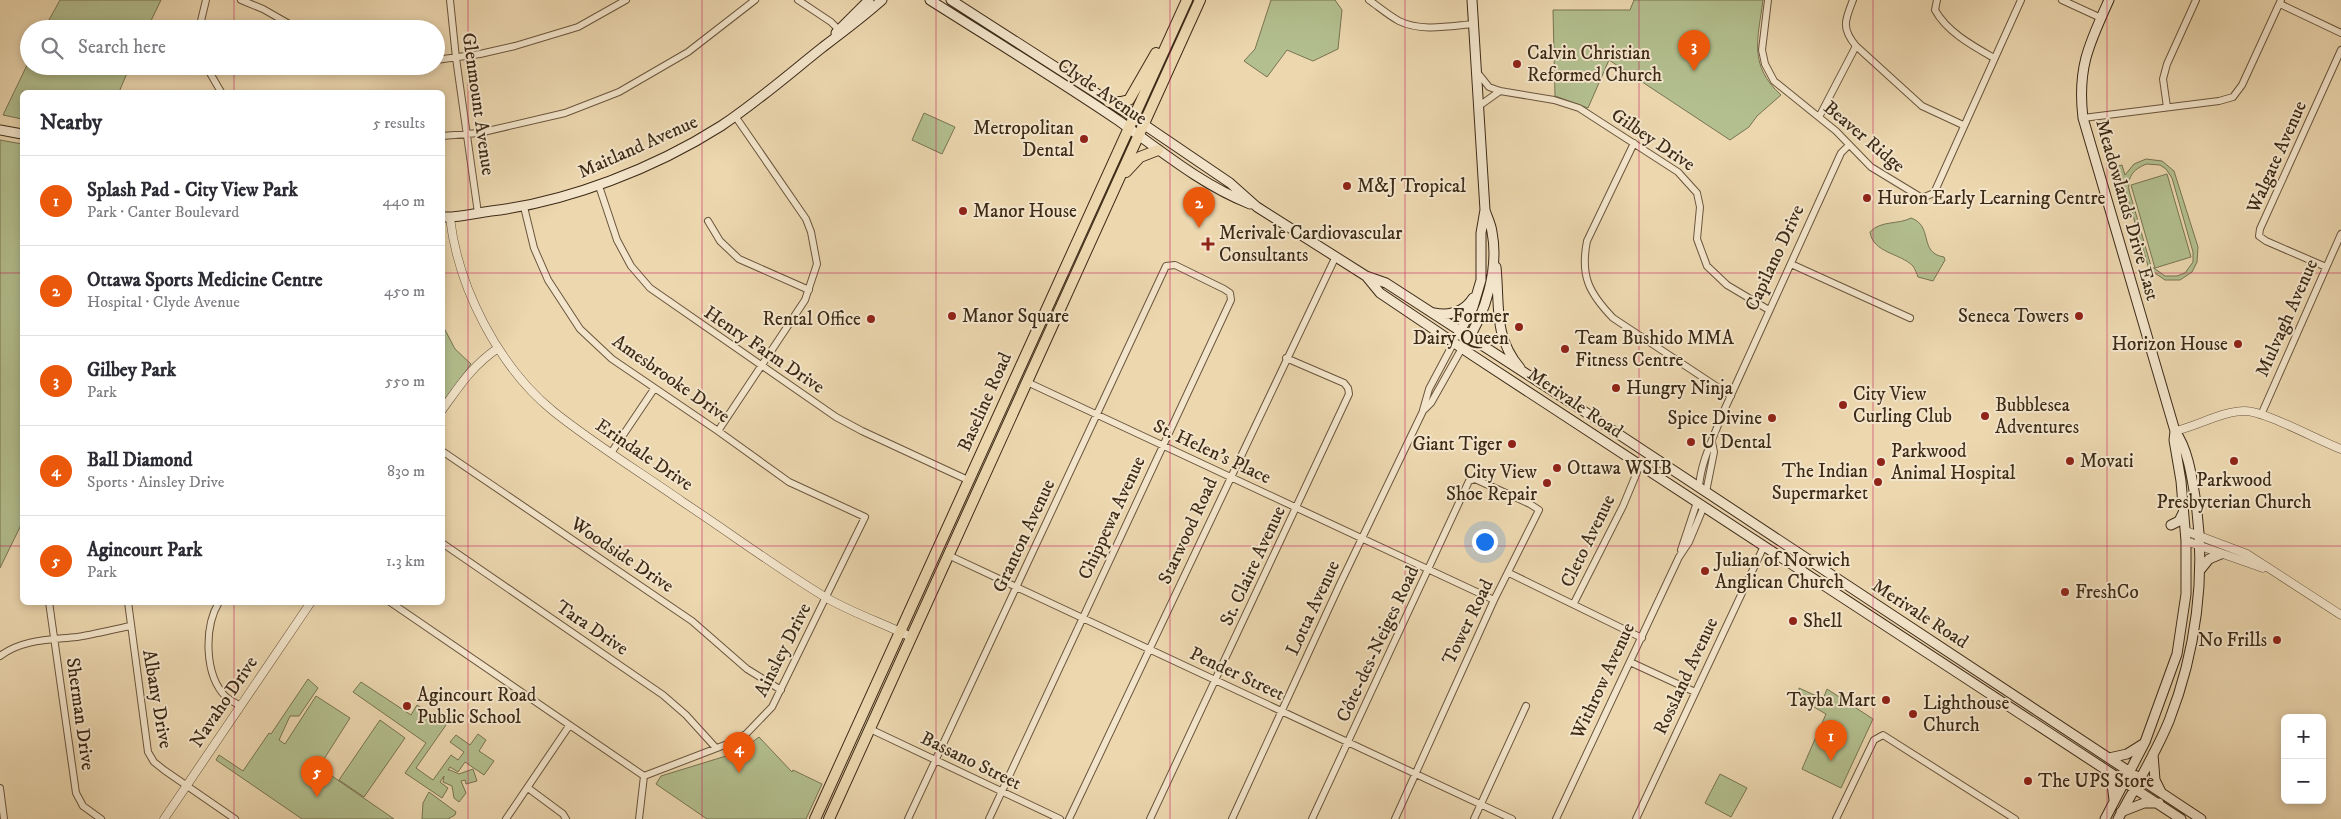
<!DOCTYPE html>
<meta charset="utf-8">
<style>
body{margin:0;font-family:"IM FELL DW Pica",serif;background:#f7f7f7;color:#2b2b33}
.controls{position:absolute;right:15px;bottom:15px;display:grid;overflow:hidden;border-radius:8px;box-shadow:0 2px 8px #0003}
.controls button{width:45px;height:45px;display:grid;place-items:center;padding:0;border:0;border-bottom:1px solid #e1e1e2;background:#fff;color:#2b2b33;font:25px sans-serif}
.you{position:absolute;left:1484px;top:541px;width:18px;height:18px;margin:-12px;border:4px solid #fff;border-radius:50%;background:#1a73e8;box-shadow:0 0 0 8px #1a73e833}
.badge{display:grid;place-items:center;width:32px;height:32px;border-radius:50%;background:#ea580c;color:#fff;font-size:16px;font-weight:700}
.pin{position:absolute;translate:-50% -41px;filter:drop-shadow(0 1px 2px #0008)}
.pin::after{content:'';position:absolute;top:26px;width:18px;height:15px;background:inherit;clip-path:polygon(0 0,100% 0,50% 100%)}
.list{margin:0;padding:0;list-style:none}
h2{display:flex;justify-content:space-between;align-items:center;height:65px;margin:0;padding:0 20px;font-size:21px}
h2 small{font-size:16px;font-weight:400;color:#7c7c81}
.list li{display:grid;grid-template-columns:32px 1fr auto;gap:15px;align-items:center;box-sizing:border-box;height:90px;padding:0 20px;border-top:1px solid #e1e1e2}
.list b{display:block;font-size:19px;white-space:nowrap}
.list p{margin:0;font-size:16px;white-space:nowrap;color:#7c7c81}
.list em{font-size:16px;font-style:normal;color:#7c7c81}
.icon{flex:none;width:28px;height:28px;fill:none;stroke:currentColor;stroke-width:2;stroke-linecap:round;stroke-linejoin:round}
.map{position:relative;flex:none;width:2341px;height:819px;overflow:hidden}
.search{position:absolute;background:#fff;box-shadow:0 2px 8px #0003;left:20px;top:20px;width:425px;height:55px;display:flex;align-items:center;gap:12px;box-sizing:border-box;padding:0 18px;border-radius:28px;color:#7c7c81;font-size:19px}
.panel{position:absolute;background:#fff;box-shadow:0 2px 8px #0003;left:20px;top:90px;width:425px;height:515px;border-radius:8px}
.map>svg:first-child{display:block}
</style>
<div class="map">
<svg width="2341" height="819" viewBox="0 0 2341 819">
<rect width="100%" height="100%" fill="#ecd7af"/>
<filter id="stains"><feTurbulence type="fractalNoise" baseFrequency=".004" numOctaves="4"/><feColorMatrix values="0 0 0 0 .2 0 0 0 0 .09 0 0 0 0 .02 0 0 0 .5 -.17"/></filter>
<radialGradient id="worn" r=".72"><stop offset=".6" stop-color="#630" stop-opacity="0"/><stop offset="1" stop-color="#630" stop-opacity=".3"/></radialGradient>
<path fill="#b3bf8f" stroke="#787453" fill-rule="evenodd" d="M60,0H161L147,29H44Z
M1271,0H1335L1342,10L1338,49L1313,61L1287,50L1267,77L1244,61L1255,49Z
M1634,0H1763C1758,39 1748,65 1781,95L1757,116L1749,127L1730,140L1609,60L1588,108L1555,96L1553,10H1630Z
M29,61V66H130L119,92H22V119L3,115Z
M924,113L955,127L942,154L912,140Z
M0,140L22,144V523L0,568Z
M2146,159L2162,161L2174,171L2198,247L2197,262L2192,272L2180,280H2165L2149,269L2118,166L2122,165L2125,175L2134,164ZM2147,164L2160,165L2166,169L2172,178L2193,252V262L2185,273L2177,276H2165L2151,266L2129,190C2127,176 2135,168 2147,164Z
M2167,174L2191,257L2155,268L2131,185Z
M1911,218C1934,226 1918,253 1944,257L1945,260L1933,281L1918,277C1917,274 1915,269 1913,266C1900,253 1873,253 1870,232C1881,220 1898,225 1911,218Z
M443,326L455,349L471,364L446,398L442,395Z
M308,679L318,688L299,716H290L279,740L285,744L316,696L350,718L319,767L394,819H302L216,760L219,755L243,771L269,733L271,734Z
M361,682L411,715L417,705L446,725L416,768L433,780L451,755L458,760L464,752L450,742L456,735L470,745L478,734L486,740L479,751L494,761L484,775L465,762L458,772L450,767L448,770H450L459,774L473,769L477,781L466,784L465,780L461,781L466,793L459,802L454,798L452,786L443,782L444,776L440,782L448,788L442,798L405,773L426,743L353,692Z
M1799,688L1823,699L1827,689L1873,719L1841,788L1802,769L1826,714L1800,699Z
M380,720L405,738L364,797L339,780Z
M759,737L792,772L793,770L822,784L806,819H707L656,784L661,776L739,752Z
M1720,774L1747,788L1731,817L1705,803Z
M429,792L456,812L455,815L448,819H422L423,803Z"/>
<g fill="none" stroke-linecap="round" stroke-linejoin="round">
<g stroke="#69553d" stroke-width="8">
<path id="minor" d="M241,0L263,9L298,29
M450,0L456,58L478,213
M798,0L831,22L841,32
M1369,0C1379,7 1388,15 1399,21C1421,32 1450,26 1474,24
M1768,0L1762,50L1765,64L1774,81L1836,131L1871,167L1922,198L1934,193L2021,0
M1853,0C1845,20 1841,28 1856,46L1922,106L1963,125
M1937,0L1935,10C1947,32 1973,46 1994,58
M2062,0L2101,18
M2280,4L2341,33
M199,29L206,0
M436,60L480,54L515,46L578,27L626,0
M206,66L221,92
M1477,72L1489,87L1500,91L1554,100L1579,108L1678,172L1697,193L1700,207L1697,239L1707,266L1727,285L1769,310
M1479,106L1500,91
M2167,107L2163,79L2167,64L2196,0
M1819,117L1856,46
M2083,118L2219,101L2233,97L2242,85L2281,0
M442,136L479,133L565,113L619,92L688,52L755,0
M1634,143L1587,241C1580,276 1589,293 1613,318L1731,396
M599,186L617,240L631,266L650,288L836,417L862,431L970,481
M524,207L534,248L548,280L580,329L612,359L718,431L789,482L865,517L772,707L746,734L730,743L644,776
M708,221L720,241L739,259L809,290
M1791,264L1910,318
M2326,267L2266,241L2259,236L2260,229L2341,50
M1027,382L1494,600
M1423,410L1429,389L1454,342
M2261,415L2341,234
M718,431L805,300L817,264L811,232L806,219L735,116
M442,451L692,621L747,669L781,690
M611,453L654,389
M1699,487C1701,461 1713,439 1722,415L1841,153L1849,145
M1706,492L1714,452L1712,442
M442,543L663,695L686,715L716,748
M1681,550L1697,502
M948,555L1512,819
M1509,573L1642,638
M49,602L76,793L83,806L101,819
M128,602L148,752L154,762L164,770L235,819
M219,602C204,627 204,675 226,697C230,700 235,703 239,705
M390,602L644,776
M1574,603L1623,506L1640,465
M0,656C23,639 50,640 77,637C95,634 112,630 130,626
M1630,662L1695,692
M870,729L1060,819
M0,788L4,819
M528,788L563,814L566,819
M506,819L569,726
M639,819L644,776
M908,819L1166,266L1175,265L1224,289L1230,293L1231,300L989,819
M1069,819L1336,256
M1150,819L1349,394L1348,388L1344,383L1286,358
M1232,819L1340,584L1423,411L1431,403L1462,348
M1312,819L1469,481L1475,479L1530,504L1539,510L1494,600L1395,819
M1474,819L1526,706
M1556,819L1679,557L1689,542L1704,506
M1636,819L1764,546
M1836,819L1874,740L1883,735L2015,819"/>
</g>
<g stroke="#69553d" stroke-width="9">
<path id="tertiary" d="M450,218C458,287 498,366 553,411C594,444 640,472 683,502C730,533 777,568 825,597C852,613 883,623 911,637
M442,410C461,384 471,367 498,348
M2175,431C2198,426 2222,411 2245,411C2265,411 2319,441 2341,449
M2186,531L2247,554L2341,615
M2186,541L2263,568
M164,819L311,602"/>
</g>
<g stroke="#3d2a17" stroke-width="11">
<path id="secondary" d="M930,0C993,40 1057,79 1119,121C1161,151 1202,185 1250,204
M951,0L1124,111L1230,183L1257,207L1366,276L1386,283L1576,406L2201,819
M2109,0C2089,44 2077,68 2083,118L2175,431C2189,451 2192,479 2196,503C2206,576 2196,652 2169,721C2155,755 2135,787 2118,819
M836,33L869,0
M0,130L22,134
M442,217C459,218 475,213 491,211C568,202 655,168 721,126C757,102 789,74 823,47C843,32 863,17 882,0
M1496,267C1500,306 1493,336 1520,368
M1366,276L1380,293L1472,355L2181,819
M1434,313C1450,316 1464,312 1473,298
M1458,335L1473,307L1481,280V233L1485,210L1472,0
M1466,342C1486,313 1499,268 1492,232C1491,224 1487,217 1485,210
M2171,525L2179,521L2183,513
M2201,569L2209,559L2221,554
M2153,754L2155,780L2161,792
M2109,758L2127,754L2143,744
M2106,770L2112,784L2114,800
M2121,812L2144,803H2159
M2105,819L2145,742L2177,654L2186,594V541L2181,481L2174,440L2175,431"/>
</g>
<g stroke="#3d2a17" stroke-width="12">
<path id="primary" d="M1109,102H1121L1129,100L1156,53
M1126,172L1140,157L1158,150
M815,819L1187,0
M829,819L1200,0"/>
</g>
<use href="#minor" stroke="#f3e5cb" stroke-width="6"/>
<use href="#tertiary" stroke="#f3e5cb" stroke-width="8"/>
<use href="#secondary" stroke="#f3e5cb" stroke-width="9"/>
<use href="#primary" stroke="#ecd7af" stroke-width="10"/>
</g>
<path fill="none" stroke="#c2185b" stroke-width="1" stroke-opacity="0.55" d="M234,0V29M468,0V819M702,0V819M936,0V819M1170,0V819M1405,0V819M1639,0V819M1873,0V819M2107,0V819M234,66V92M0,273H22M442,273H2341M0,546H22M442,546H2341M234,602V819"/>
<g fill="#8f2418" stroke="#f3e5cb" stroke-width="2">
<circle cx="1517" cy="64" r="5"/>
<circle cx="1084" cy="139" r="5"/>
<circle cx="1347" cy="186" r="5"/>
<circle cx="1867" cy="198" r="5"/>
<circle cx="963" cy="211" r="5"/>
<path d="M1205.5 236.5h5v5h5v5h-5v5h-5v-5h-5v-5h5z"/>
<circle cx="952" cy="316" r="5"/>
<circle cx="2079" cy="316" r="5"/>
<circle cx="871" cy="319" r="5"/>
<circle cx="1519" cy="327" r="5"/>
<circle cx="2238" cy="344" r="5"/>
<circle cx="1565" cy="349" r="5"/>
<circle cx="1616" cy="388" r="5"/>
<circle cx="1843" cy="405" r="5"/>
<circle cx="1985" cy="416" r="5"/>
<circle cx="1772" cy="418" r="5"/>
<circle cx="1691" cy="442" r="5"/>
<circle cx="1512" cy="444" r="5"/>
<circle cx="2070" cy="461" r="5"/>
<circle cx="2234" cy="461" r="5"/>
<circle cx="1881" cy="462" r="5"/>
<circle cx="1557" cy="468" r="5"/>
<circle cx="1878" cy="482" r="5"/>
<circle cx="1547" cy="483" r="5"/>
<circle cx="1705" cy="571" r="5"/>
<circle cx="2065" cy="592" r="5"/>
<circle cx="1793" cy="621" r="5"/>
<circle cx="2277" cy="640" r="5"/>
<circle cx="1886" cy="700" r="5"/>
<circle cx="407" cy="706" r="5"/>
<circle cx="1913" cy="714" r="5"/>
<circle cx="2028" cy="781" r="5"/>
</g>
<g text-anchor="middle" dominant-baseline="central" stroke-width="4" stroke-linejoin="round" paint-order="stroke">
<g font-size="19" fill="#3d2a17" stroke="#f3e5cb" text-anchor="start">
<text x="1527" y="53">Calvin Christian<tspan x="1527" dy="22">Reformed Church</tspan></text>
<text x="1074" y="128" text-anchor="end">Metropolitan<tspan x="1074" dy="22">Dental</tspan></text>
<text x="1357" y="186">M&amp;J Tropical</text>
<text x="1877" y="198">Huron Early Learning Centre</text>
<text x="973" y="211">Manor House</text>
<text x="1219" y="233">Merivale Cardiovascular<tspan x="1219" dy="22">Consultants</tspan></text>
<text x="962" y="316">Manor Square</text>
<text x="1509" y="316" text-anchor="end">Former<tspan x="1509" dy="22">Dairy Queen</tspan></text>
<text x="2069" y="316" text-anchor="end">Seneca Towers</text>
<text x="861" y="319" text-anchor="end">Rental Office</text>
<text x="1575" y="338">Team Bushido MMA<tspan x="1575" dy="22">Fitness Centre</tspan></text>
<text x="2228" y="344" text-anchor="end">Horizon House</text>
<text x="1626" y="388">Hungry Ninja</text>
<text x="1853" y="394">City View<tspan x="1853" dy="22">Curling Club</tspan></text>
<text x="1995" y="405">Bubblesea<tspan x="1995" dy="22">Adventures</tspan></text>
<text x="1762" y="418" text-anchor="end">Spice Divine</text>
<text x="1701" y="442">U Dental</text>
<text x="1502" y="444" text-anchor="end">Giant Tiger</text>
<text x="1891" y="451">Parkwood<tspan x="1891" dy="22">Animal Hospital</tspan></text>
<text x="2080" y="461">Movati</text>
<text x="1567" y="468">Ottawa WSIB</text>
<text x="1868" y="471" text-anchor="end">The Indian<tspan x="1868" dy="22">Supermarket</tspan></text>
<text x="1537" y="472" text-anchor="end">City View<tspan x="1537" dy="22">Shoe Repair</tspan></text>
<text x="2234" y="480" text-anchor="middle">Parkwood<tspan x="2234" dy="22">Presbyterian Church</tspan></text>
<text x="1715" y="560">Julian of Norwich<tspan x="1715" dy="22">Anglican Church</tspan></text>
<text x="2075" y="592">FreshCo</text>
<text x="1803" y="621">Shell</text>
<text x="2267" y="640" text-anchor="end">No Frills</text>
<text x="417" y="695">Agincourt Road<tspan x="417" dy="22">Public School</tspan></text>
<text x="1876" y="700" text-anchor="end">Tayba Mart</text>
<text x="1923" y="703">Lighthouse<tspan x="1923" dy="22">Church</tspan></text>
<text x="2038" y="781">The UPS Store</text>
</g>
<g font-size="19" fill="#3d2a17" stroke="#f3e5cb">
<text transform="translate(1102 92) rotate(34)">Clyde Avenue</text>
<text transform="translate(478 104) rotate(82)">Glenmount Avenue</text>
<text transform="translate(1864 137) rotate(40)">Beaver Ridge</text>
<text transform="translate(1653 140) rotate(34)">Gilbey Drive</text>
<text transform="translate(638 147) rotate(-24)">Maitland Avenue</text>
<text transform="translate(2277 157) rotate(-66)">Walgate Avenue</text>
<text transform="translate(2127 210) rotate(74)">Meadowlands Drive East</text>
<text transform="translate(1775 258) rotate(-65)">Capilano Drive</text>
<text transform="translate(2287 318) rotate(-66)">Mulvagh Avenue</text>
<text transform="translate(764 350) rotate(34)">Henry Farm Drive</text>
<text transform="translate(671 379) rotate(35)">Amesbrooke Drive</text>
<text transform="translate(985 402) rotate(-66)">Baseline Road</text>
<text transform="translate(1575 403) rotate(34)">Merivale Road</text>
<text transform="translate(1212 452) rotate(25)">St. Helen's Place</text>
<text transform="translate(644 455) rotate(34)">Erindale Drive</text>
<text transform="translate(1112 518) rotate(-65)">Chippewa Avenue</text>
<text transform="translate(1188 531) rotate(-65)">Starwood Road</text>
<text transform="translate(1024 536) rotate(-65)">Granton Avenue</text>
<text transform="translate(1588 541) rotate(-64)">Cleto Avenue</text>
<text transform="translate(622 555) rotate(34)">Woodside Drive</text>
<text transform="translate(1253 566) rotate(-65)">St. Claire Avenue</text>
<text transform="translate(1313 608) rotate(-65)">Lotta Avenue</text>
<text transform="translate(1920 614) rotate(33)">Merivale Road</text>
<text transform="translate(1468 622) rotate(-64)">Tower Road</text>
<text transform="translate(592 628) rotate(34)">Tara Drive</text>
<text transform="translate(1378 644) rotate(-65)">Côte-des-Neiges Road</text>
<text transform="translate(783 650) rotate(-63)">Ainsley Drive</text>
<text transform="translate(1237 674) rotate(25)">Pender Street</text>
<text transform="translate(1686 676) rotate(-65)">Rossland Avenue</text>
<text transform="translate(1603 681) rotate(-65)">Withrow Avenue</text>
<text transform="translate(157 699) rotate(80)">Albany Drive</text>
<text transform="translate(224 702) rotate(-56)">Navaho Drive</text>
<text transform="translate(80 714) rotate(82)">Sherman Drive</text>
<text transform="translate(971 761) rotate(26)">Bassano Street</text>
</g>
</g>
<rect width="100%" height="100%" filter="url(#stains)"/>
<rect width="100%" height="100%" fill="url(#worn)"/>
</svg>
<div class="controls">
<button>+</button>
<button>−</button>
</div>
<div class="you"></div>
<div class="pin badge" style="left:1831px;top:761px">1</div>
<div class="pin badge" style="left:1199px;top:228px">2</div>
<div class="pin badge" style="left:1694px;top:71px">3</div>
<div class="pin badge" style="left:739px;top:773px">4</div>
<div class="pin badge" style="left:317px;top:797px">5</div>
<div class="search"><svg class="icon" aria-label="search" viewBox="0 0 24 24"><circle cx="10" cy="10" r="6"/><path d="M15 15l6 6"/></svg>Search here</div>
<section class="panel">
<h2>Nearby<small>5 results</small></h2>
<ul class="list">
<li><span class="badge">1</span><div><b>Splash Pad - City View Park</b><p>Park · Canter Boulevard</p></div><em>440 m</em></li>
<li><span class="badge">2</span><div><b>Ottawa Sports Medicine Centre</b><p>Hospital · Clyde Avenue</p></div><em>450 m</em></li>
<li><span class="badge">3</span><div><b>Gilbey Park</b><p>Park</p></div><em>550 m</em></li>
<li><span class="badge">4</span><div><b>Ball Diamond</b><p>Sports · Ainsley Drive</p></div><em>830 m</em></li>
<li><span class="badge">5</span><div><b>Agincourt Park</b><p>Park</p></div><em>1.3 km</em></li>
</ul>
</section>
</div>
